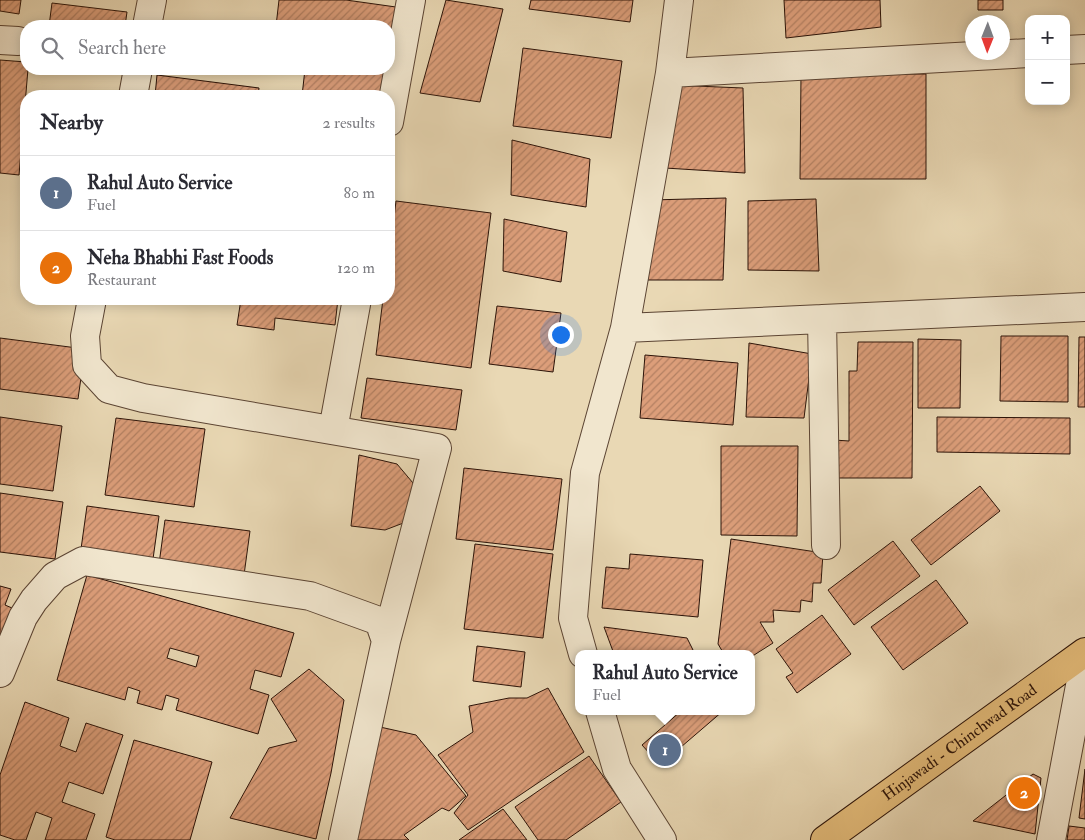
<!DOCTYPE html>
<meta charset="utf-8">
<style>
body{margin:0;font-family:"IM FELL Double Pica",serif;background:#f7f7f7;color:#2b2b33}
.controls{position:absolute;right:15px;top:15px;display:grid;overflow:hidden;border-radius:10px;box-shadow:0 2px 12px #0003}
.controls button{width:45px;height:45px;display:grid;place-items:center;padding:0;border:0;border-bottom:1px solid #e1e1e2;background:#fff;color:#2b2b33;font:25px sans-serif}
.compass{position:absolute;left:965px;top:15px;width:45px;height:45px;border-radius:50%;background:#fff;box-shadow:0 2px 12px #0003;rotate:181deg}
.you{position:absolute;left:560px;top:334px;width:18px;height:18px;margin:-12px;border:4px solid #fff;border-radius:50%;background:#1a73e8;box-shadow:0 0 0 8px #1a73e833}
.badge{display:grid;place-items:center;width:32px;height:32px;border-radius:50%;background:#0b8043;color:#fff;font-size:16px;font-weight:700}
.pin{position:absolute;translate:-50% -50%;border:2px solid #fff;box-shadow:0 1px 5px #0006}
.popup{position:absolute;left:575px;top:650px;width:180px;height:65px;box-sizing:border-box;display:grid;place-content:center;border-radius:10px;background:#fff;filter:drop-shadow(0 1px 4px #0005);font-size:16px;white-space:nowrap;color:#7c7c81}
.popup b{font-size:19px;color:#2b2b33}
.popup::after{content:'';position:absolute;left:50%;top:100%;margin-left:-10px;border:10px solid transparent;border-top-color:#fff}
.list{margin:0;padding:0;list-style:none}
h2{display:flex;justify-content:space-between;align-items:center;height:65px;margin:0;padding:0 20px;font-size:21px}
h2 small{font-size:16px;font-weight:400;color:#7c7c81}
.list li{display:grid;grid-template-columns:32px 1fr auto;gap:15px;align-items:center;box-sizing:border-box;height:75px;padding:0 20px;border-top:1px solid #e1e1e2}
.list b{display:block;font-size:19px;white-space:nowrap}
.list p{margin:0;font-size:16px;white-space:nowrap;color:#7c7c81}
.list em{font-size:16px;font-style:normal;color:#7c7c81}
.icon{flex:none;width:28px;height:28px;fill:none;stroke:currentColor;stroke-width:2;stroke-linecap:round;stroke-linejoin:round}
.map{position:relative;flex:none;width:1085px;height:840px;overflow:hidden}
.search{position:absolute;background:#fff;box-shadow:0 2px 12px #0003;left:20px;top:20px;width:375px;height:55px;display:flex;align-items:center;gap:12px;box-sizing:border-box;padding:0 18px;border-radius:20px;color:#7c7c81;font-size:19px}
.panel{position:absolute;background:#fff;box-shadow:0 2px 12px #0003;left:20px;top:90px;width:375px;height:215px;border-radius:20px}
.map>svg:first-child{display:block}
</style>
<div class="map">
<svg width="1085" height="840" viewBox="0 0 1085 840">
<defs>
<pattern id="building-hatch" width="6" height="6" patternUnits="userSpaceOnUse" patternTransform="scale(1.25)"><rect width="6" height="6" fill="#dc9e7a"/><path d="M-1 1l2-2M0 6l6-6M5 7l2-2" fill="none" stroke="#b38062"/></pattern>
</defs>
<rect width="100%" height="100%" fill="#e9d8b4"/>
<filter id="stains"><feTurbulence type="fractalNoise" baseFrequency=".004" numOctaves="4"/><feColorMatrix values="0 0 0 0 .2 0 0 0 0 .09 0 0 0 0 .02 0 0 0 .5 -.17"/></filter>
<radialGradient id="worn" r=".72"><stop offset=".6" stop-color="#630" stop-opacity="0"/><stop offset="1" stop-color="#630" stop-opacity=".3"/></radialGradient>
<path fill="url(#building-hatch)" stroke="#2c1308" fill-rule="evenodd" d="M0,0H21L19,14L0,11Z
M279,0H346L403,8L399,44L389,42V26H276Z
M446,0L503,9L480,102L420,93Z
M531,0H633L630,22L529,9Z
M784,0H880L881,27L786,38Z
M978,0H1003V10H978Z
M52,3L127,12L125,26H49Z
M523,48L622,61L611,138L513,126Z
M0,60L26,62V69H28L19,175L0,173Z
M305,69H389V96H302Z
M801,74H926V179H800Z
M157,75L259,88L258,96H155Z
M672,85L743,88L745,173L665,168Z
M512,140L590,159L586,207L511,195Z
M726,198L723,280H642L651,200Z
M816,199L819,271L748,270V201Z
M396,201L491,213L471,368L376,355L383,299H389V258Z
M504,219L567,232L561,282L503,271Z
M241,299H338L335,325L275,318L274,330L237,325Z
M497,306L561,313L553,372L489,364Z
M1001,336H1068V402L1000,401Z
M1079,337H1085V407H1078Z
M0,338L85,349L78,399L0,389Z
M918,339L961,340L960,408H918Z
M858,342H913L912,478H833L834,440L849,441V371H857Z
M749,343L812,354L804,418L746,417Z
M645,355L738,363L733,425L640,418Z
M367,378L462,390L456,430L361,418Z
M0,417L62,426L53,491L0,484Z
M937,417L1070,418V454L937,452Z
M116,418L205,429L194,507L105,495Z
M721,446H798L797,536L721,535Z
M359,455L397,464L413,483L415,504L406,522L385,530L351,526Z
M464,468L562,479L553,550L456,539Z
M980,486L1000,511L931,565L911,540Z
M0,493L63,502L55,559L0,552Z
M87,506L159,516L153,559L81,549Z
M165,520L250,531L244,575L159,564Z
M731,539L823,553L821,583H813L812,602L801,600L800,612L773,610L774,622H760L773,643L751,657V654H724L718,644Z
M893,541L920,576L854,625L828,590Z
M475,544L553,554L543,638L464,629Z
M630,554L703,560L698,617L602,608L606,567L629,569Z
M87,575L294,633L281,677L255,670L250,689L269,695L258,734L176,710L179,699L166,695L162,710L137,703L140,691L128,687L125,700L57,680ZM170,648L199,656L196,667L167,658Z
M936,580L968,623L903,670L871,627Z
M0,586L11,589L5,605L12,608L0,641Z
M822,615L851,654L797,693L786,677L793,673L776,649Z
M604,627L687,638L695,654H614Z
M477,646L525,652L521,687L473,681Z
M309,669L344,700L331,773L316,839L230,818L269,748L297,741L271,699Z
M548,688L584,752L468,830L454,813L468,795L438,755L473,732L469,706L509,698H527Z
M25,702L69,718L60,746L76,752L86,723L123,735L103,794L69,782L62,802L95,814L86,840H45L52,818L36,812L26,840H15L0,835V775Z
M681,711H723L660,765L642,745Z
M380,727L416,735L466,796L449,811L442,808L404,835L409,840H355Z
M134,740L212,762L190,840H115L106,837Z
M589,756L621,802L566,840H538L515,807Z
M1085,769V819L1079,818Z
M1033,774L1041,778L1035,834L973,821Z
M503,809L527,840H459Z
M1069,826L1085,828V840H1067Z"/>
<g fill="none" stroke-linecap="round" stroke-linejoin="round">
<g stroke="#5b4433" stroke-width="30">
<path id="minor" d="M147,26L152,0
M0,40L18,41
M1066,50L1085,49
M670,73L1029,53
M133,96L138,69
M389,122L411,0
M92,299L85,336L87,365L109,389L143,398L437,448L386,641
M822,319L826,545
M625,328L1085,307
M333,430L357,299
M583,654L573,618L585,473L625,328L670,73L679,0
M0,673L23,617L34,600L55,576L83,561L310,596L379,621L386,641L343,840
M600,711L617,769L662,840
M1051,840L1085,659"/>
</g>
<g stroke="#2c1308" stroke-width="30">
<g id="major">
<path id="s1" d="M825,840L1085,652"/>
</g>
</g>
<use href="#minor" stroke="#f1e6ce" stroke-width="28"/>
<use href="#major" stroke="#e4bc7a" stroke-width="28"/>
</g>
<g text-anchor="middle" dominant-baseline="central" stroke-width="4" stroke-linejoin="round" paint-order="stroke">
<g font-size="16" fill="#2c1308" stroke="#f1e6ce">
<text stroke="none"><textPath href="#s1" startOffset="166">Hinjawadi - Chinchwad Road</textPath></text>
</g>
</g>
<rect width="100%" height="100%" filter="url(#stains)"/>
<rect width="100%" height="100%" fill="url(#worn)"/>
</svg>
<div class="controls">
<button>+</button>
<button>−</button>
</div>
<svg class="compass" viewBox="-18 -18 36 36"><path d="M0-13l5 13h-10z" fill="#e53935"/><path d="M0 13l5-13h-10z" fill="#7c7c81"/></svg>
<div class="you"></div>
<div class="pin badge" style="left:665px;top:750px;background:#5c6f8a">1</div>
<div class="popup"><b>Rahul Auto Service</b>Fuel</div>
<div class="pin badge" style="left:1024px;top:793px;background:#e8710a">2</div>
<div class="search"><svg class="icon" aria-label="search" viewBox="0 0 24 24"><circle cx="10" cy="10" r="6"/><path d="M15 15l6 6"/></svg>Search here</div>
<section class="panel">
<h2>Nearby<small>2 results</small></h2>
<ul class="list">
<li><span class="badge" style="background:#5c6f8a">1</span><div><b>Rahul Auto Service</b><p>Fuel</p></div><em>80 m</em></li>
<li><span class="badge" style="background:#e8710a">2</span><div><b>Neha Bhabhi Fast Foods</b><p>Restaurant</p></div><em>120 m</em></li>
</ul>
</section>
</div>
